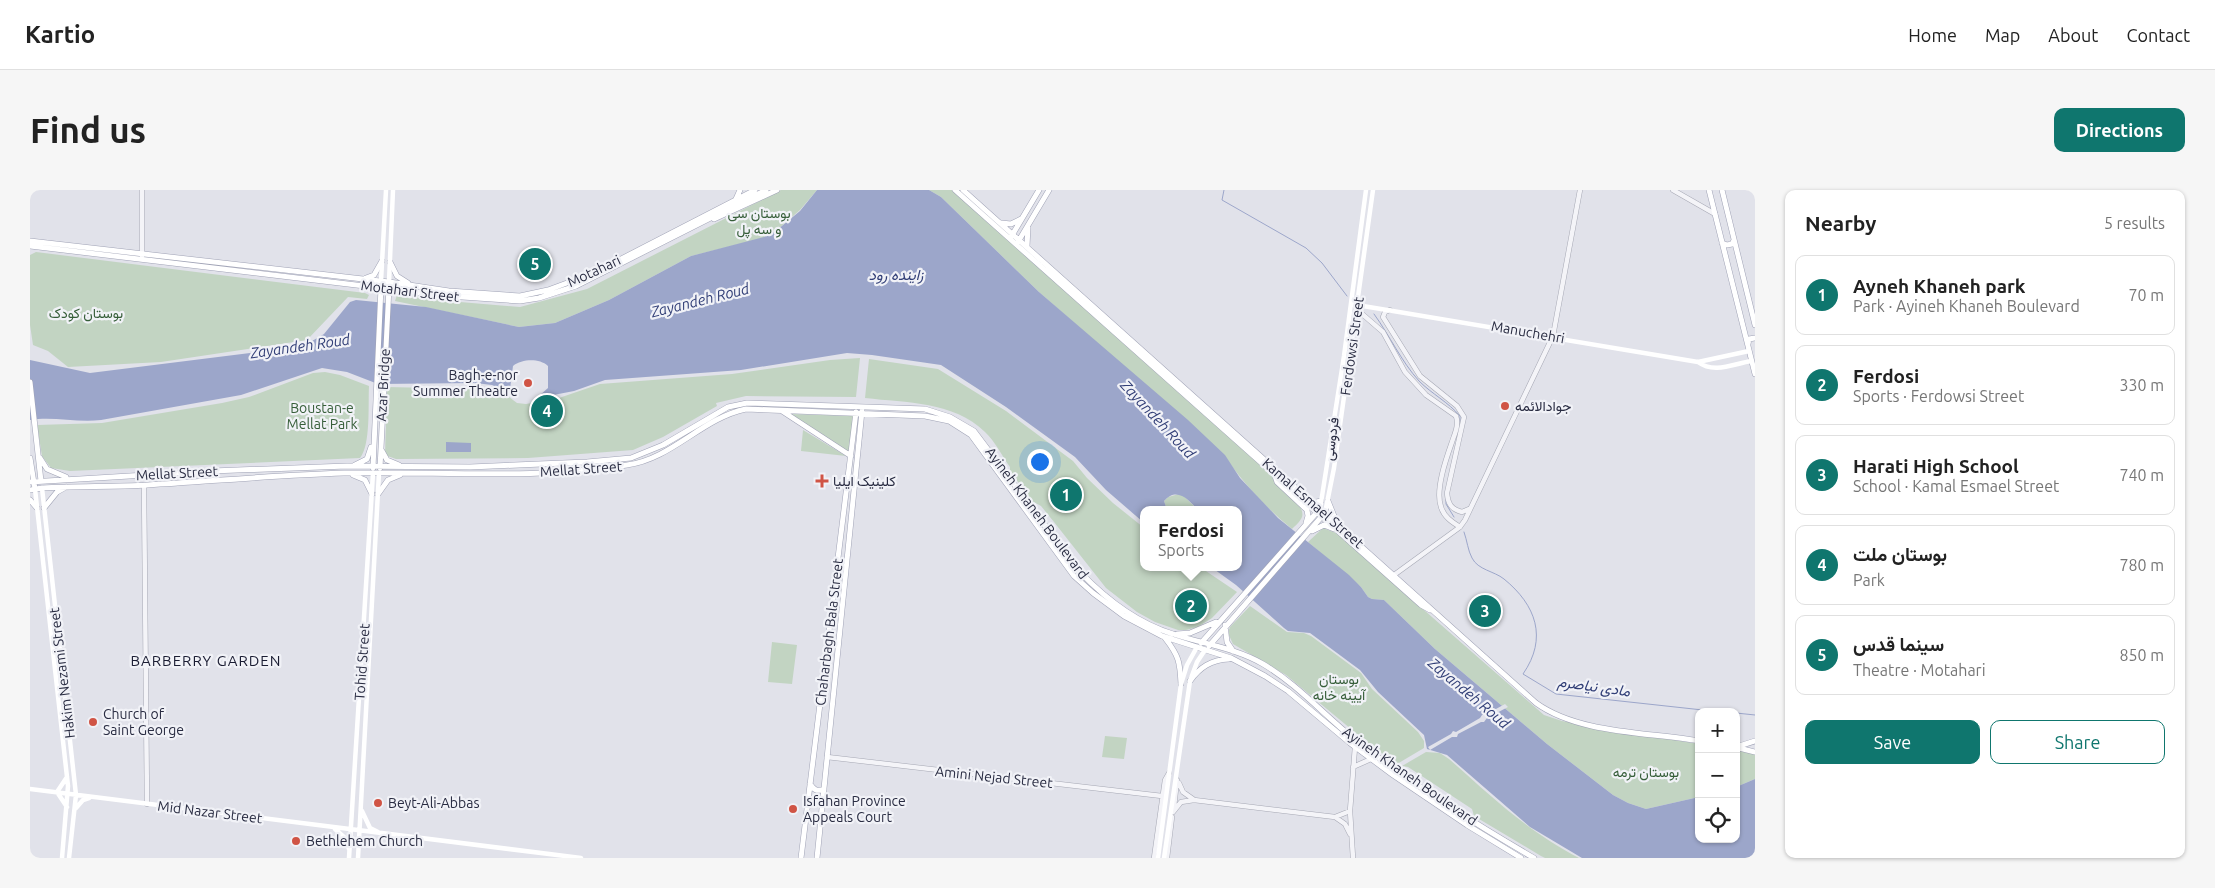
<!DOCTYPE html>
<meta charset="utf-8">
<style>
body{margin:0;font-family:Ubuntu,Vazirmatn,sans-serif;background:#f6f6f6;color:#222}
.controls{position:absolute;right:15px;bottom:15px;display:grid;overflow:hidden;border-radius:10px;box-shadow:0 1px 4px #0004}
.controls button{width:45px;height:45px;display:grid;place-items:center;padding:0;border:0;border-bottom:1px solid #e0e0e0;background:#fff;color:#222;font:25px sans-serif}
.you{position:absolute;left:1009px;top:271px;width:18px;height:18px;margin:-12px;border:4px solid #fff;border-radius:50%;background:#1a73e8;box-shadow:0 0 0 8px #1a73e833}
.badge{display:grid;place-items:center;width:32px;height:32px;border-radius:50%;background:#0f766e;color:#fff;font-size:16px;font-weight:700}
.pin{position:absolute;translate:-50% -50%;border:2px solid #fff;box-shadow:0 1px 5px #0006}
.popup{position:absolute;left:1110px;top:316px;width:102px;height:65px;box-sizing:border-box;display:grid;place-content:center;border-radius:10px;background:#fff;filter:drop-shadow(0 1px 4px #0005);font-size:16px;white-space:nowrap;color:#767676}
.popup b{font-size:19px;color:#222}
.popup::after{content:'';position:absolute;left:50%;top:100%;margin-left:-10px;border:10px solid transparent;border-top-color:#fff}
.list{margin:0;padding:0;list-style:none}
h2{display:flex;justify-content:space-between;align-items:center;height:65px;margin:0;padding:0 20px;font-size:21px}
h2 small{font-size:16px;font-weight:400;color:#767676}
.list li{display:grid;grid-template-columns:32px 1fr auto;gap:15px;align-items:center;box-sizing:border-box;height:80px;margin:0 10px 10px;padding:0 10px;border:1px solid #e0e0e0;border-radius:10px}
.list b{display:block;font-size:19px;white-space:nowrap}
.list p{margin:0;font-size:16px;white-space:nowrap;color:#767676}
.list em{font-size:16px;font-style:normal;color:#767676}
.actions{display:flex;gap:10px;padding:15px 20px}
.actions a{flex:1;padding:11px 0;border:1px solid #0f766e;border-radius:10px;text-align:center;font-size:18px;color:#0f766e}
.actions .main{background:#0f766e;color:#fff}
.icon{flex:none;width:28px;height:28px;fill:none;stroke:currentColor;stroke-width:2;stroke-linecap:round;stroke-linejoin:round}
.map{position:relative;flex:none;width:1725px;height:668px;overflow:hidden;border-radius:10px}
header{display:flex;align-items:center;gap:30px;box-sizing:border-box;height:70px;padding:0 25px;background:#fff;border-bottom:1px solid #e0e0e0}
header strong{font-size:24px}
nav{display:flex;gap:28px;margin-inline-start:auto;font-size:18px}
.intro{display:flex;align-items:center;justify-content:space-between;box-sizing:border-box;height:120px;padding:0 30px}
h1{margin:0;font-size:35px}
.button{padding:12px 22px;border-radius:10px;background:#0f766e;color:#fff;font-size:18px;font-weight:700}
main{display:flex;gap:30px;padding:0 30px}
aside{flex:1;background:#fff;border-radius:10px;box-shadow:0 1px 4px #0004}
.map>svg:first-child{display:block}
</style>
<header>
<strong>Kartio</strong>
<nav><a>Home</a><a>Map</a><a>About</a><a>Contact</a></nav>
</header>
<div class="intro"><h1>Find us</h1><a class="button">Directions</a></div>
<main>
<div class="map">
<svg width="1725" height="668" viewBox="0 0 1725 668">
<rect width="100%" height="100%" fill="#e1e2ea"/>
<path fill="#c2d4c2" d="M751,0H787L770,20L747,40L734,48L661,66L579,110L525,133L489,137L365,111L367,105L372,103L430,112L490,117L557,99Z
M899,0H922L1244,286C1251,294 1276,316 1272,327C1270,332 1265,336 1262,339C1236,318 1213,293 1194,265L1009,102L911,7Z
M6,62L335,103L339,105L337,109L318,107L277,150L131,172L38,177L18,161L3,155L0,135V65Z
M830,168L826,207L716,206L686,213L687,216L633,247L603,260L498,268L366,269L355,265L357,197L446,199L454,200V204L479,207L487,213L496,214L529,208L570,194L702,184L800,170Z
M839,169L908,179L976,221L1043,271L1057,288L1083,313L1113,337L1114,377H1170L1207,402L1182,428L1168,437L1156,440H1148L1125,432L1107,422L1076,398L1024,332L1011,316L1002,311L980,281V277C972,266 965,251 955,242C923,211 877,213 835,208Z
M295,182L310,185L339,196C338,213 341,255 330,268L40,281L21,278L12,266L7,235L72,233L192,213L219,207L283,183Z
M759,224L823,226L819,262Z
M773,240L816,266L771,261Z
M1149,304L1154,306L1168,320H1137L1134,311L1138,307Z
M1293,338L1306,343L1514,525L1532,531L1669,554V607L1616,619L1598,613L1583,605L1517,554L1405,459L1354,410L1342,409L1338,407L1331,397L1278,352Z
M1220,416L1257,442L1274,443L1281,446L1331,483L1342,499L1388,542L1394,551V558L1367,574L1339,554L1256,485L1203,454L1198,443L1200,437Z
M742,452L767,455L762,494L738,492Z
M1075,546L1097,548L1094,569L1072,567Z
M1706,560L1725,563V589L1706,597Z
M1396,562L1410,563L1419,569C1462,607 1497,641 1549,668H1515L1511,666L1444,626L1442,619L1378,577L1372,576Z"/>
<path fill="#9ca6ca" d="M787,0H899L911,7L1009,102L1158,230L1195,265L1210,288L1248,328L1319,385L1331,397L1338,407L1342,409L1354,410L1405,459L1517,554L1583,605L1598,613L1616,619L1669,607V649H1706V597L1725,589V668H1552L1500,637L1417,565L1397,559L1394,545L1348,502L1330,480L1280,443L1258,441L1254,438L1206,395L1181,377H1208V320H1168C1159,310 1147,296 1134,311L1137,320H1114L1113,332L1076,300L1045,267L976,217L911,175L842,165L817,163L711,180L575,190L544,201L513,207L510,205L518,198V176C509,168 492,169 483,176L480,199L477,201L462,195L445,193L348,194L317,182L292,178L211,205L71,230C47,233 23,226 0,230V170L60,183L245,160L277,154L294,144L320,112L326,110L396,117L489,137L525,133L579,110L661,66L734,47L747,40L770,21Z
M416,252L441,253V262H416Z"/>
<path fill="#e1e2ea" d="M1475,514L1478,517L1457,528L1454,532H1451L1428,544L1427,547H1422L1400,560L1398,557L1421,544L1423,541L1426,542L1450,528L1452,525H1455Z"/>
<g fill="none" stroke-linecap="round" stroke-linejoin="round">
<path stroke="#9ca6ca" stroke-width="1" d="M1194,0L1192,10L1276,58L1292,73L1317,106
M1344,124C1360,146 1371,171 1389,191C1402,204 1418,212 1430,226V237
M1416,301L1428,246
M1416,307V314L1424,327
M1434,342C1437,350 1438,361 1442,368C1448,380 1464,381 1474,389C1506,415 1518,448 1493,484L1526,504L1691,522
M1706,523L1725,525"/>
<g stroke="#a6a8b4" stroke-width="5.5">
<path id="tertiary" d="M112,0V66
M1643,0L1685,24
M1360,120L1355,122L1353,127L1390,186L1427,216L1434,227L1417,303C1418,314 1421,319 1432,322L1439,319
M1327,122L1331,123L1353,142L1375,182L1386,194L1396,205L1426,226C1429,235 1425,243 1422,252C1416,269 1405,300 1411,317C1414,327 1422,332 1430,337
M114,295L117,614
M1364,385L1430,337L1435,330L1523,146L1550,0
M797,567L1132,606
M1323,577L1341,569
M1149,593L1153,602L1163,609
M1144,617L1147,590
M1143,622L1151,612L1164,610L1305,627L1320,621
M1305,627L1315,634L1320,644
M1124,668L1135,590L1139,583
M1137,668L1142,627
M1323,668L1320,621L1325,557"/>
</g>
<g stroke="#a0a3b6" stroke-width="6">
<path id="primary" d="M925,0L1391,415L1400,420
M933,0L1506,513C1549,544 1618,542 1669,551
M1679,0L1725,184
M1692,0L1725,135
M706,9L710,0
M684,29L747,0
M971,33L981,34L991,29
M981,47L1009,0
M0,51L359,92L419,101L490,106L518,100L564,83L725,0
M988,52L1019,0
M1692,53L1697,55L1702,54L1704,50
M0,56L418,106L490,111L509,108L546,96L736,0
M997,56L998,37
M360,72L367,86L378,93
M336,88L344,85L352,71
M1718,154L1719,149L1725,148
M0,192L11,291
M752,221L821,266
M352,261L357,270L369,275
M0,268L5,299
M10,268L17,279L36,287
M325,275L337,269L341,257
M343,278L351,97
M350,278L359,97
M323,285L335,290L342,304
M1245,286L1247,292L1277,320L1278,326L1276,333
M0,292L182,281L317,276L440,277L557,272L601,268L633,255L698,217L717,213L895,219L920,227L944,241L1050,382C1075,408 1107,433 1143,444C1173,454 1206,458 1233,474C1267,494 1293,524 1324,549C1380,593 1442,632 1504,668
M0,300L12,298C47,296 82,297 118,295C183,291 249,285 314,283C408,281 504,290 597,275C642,269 672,228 716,219L895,226L919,231L941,245L1044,386L1063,403L1094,426L1132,446L1201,468L1235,486L1258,501L1320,553L1363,585L1437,635L1491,668
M348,304L358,290L370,285
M0,310L7,318
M1298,311L1306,331
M1282,313L1291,311
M14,318L27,302L36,297
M1282,341L1294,335L1304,339
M1195,435L1197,452L1203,461
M1147,444L1160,443L1186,432
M1135,448C1149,466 1150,472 1151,494
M1171,453L1288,321
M1179,456L1293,325
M1160,491C1170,477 1181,470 1199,469
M1706,557L1725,551
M1709,558L1725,562
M780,594C784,600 787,602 794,599
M771,668L826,222
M787,668L832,221"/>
</g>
<use href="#tertiary" stroke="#f4f4f8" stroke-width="4.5"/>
<path stroke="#fff" stroke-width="4.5" d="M351,91L356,0
M359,92L363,0
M1321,114L1668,172L1719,161
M1668,172C1684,184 1703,174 1721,171
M12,298L46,605L39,668
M5,299L38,596L32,668
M1290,319L1314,166L1336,0
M1295,323L1304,278L1343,0
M0,599L551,668
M27,602L37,587
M27,602L37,617
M46,618L53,610L59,608
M332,621L340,638L348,642
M305,639L315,648L319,659
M319,668L343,283
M328,668L349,283
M1128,668L1151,494L1157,475L1167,457
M1134,668L1160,491L1167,472L1175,460"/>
<use href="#primary" stroke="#fff" stroke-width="5"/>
</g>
<g fill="#d05445" stroke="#f1f2f7" stroke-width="2">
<circle cx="498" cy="193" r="5"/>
<circle cx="1475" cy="216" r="5"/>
<path d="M789.5 283.5h5v5h5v5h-5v5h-5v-5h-5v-5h5z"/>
<circle cx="63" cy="532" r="5"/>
<circle cx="348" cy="613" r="5"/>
<circle cx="763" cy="619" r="5"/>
<circle cx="266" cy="651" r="5"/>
</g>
<g text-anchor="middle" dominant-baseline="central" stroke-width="4.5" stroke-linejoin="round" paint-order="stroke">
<g font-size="14" fill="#365e39" stroke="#f1f2f7">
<text x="729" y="23">بوستان سی<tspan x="729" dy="16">و سه پل</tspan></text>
<text x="56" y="123">بوستان کودک</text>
<text x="292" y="218">Boustan-e<tspan x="292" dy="16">Mellat Park</tspan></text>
<text x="1309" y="489">بوستان<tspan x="1309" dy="16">آیینه خانه</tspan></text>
<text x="1616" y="582">بوستان ترمه</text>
</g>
<g font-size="14" fill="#292c42" stroke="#f1f2f7">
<text transform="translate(564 81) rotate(-25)">Motahari</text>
<text transform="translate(380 101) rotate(7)">Motahari Street</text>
<text transform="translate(1498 142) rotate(10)">Manuchehri</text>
<text transform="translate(1322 156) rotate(-82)">Ferdowsi Street</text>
<text transform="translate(353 195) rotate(-87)">Azar Bridge</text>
<text transform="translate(1301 249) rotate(-82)">فردوسی</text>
<text transform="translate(551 279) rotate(-4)">Mellat Street</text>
<text transform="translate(147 283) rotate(-3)">Mellat Street</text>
<text transform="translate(1283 313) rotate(41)">Kamal Esmael Street</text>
<text transform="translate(1007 323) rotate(53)">Ayineh Khaneh Boulevard</text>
<text transform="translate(799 442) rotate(-83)">Chaharbagh Bala Street</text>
<text transform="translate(332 472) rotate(-86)">Tohid Street</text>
<text transform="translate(32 483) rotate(-97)">Hakim Nezami Street</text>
<text transform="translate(1380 586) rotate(35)">Ayineh Khaneh Boulevard</text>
<text transform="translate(964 587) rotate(6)">Amini Nejad Street</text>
<text transform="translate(180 622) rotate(7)">Mid Nazar Street</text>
</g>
<g font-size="14" fill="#292c42" stroke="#f1f2f7" text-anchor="start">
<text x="488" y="185" text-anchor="end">Bagh-e-nor<tspan x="488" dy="16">Summer Theatre</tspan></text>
<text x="1485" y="216">جوادالائمه</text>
<text x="803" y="291">کلینیک ایلیا</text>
<text x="73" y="524">Church of<tspan x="73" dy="16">Saint George</tspan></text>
<text x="773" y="611">Isfahan Province<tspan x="773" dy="16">Appeals Court</tspan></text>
<text x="358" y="613">Beyt-Ali-Abbas</text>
<text x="276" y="651">Bethlehem Church</text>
</g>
<g font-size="15" font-style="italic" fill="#323f77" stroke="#f1f2f7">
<text x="866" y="84">زاینده رود</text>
<text transform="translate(670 110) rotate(-14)">Zayandeh Roud</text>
<text transform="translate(270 156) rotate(-8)">Zayandeh Roud</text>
<text transform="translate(1128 229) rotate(47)">Zayandeh Roud</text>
<text transform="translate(1564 496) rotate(8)">مادی نیاصرم</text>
<text transform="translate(1439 503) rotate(40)">Zayandeh Roud</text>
</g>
<g font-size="15" letter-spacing="1" fill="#1b1d33" stroke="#f1f2f7">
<text x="176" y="470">BARBERRY GARDEN</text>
</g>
</g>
</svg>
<div class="controls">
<button>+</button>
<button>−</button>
<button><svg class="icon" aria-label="locate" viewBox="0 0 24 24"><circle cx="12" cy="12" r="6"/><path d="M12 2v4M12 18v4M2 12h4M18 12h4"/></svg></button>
</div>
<div class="you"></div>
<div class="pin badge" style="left:1036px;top:305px">1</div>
<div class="pin badge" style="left:1161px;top:416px">2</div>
<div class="popup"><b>Ferdosi</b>Sports</div>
<div class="pin badge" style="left:1455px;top:421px">3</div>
<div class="pin badge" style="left:517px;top:221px">4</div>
<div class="pin badge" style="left:505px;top:74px">5</div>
</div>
<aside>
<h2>Nearby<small>5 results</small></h2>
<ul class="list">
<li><span class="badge">1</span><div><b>Ayneh Khaneh park</b><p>Park · Ayineh Khaneh Boulevard</p></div><em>70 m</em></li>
<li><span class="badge">2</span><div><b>Ferdosi</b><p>Sports · Ferdowsi Street</p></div><em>330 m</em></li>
<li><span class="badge">3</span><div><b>Harati High School</b><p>School · Kamal Esmael Street</p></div><em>740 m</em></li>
<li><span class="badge">4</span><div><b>بوستان ملت</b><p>Park</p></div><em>780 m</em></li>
<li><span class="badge">5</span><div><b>سینما قدس</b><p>Theatre · Motahari</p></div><em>850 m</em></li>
</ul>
<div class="actions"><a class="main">Save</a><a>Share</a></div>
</aside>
</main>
